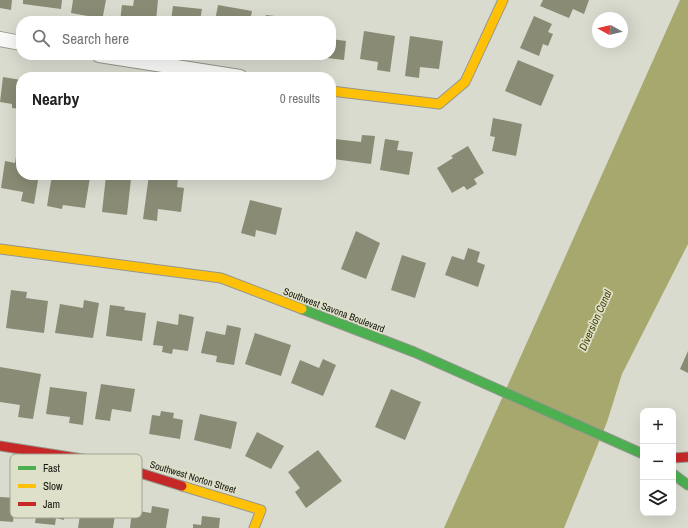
<!DOCTYPE html>
<meta charset="utf-8">
<style>
body{margin:0;font-family:"Archivo Narrow",sans-serif;background:#f6f6f6;color:#222}
.controls{position:absolute;right:12px;bottom:12px;display:grid;overflow:hidden;border-radius:8px;box-shadow:0 4px 16px #0002}
.controls button{width:36px;height:36px;display:grid;place-items:center;padding:0;border:0;border-bottom:1px solid #e0e0e0;background:#fff;color:#222;font:20px sans-serif}
.compass{position:absolute;left:592px;top:12px;width:36px;height:36px;border-radius:50%;background:#fff;box-shadow:0 4px 16px #0002;rotate:278deg}
.list{margin:0;padding:0;list-style:none}
h2{display:flex;justify-content:space-between;align-items:center;height:52px;margin:0;padding:0 16px;font-size:17px}
h2 small{font-size:13px;font-weight:400;color:#767676}
.icon{flex:none;width:22px;height:22px;fill:none;stroke:currentColor;stroke-width:2;stroke-linecap:round;stroke-linejoin:round}
.map{position:relative;flex:none;width:688px;height:528px;overflow:hidden}
.search{position:absolute;background:#fff;box-shadow:0 4px 16px #0002;left:16px;top:16px;width:320px;height:44px;display:flex;align-items:center;gap:10px;box-sizing:border-box;padding:0 14px;border-radius:16px;color:#767676;font-size:15px}
.panel{position:absolute;background:#fff;box-shadow:0 4px 16px #0002;left:16px;top:72px;width:320px;height:108px;border-radius:16px}
.map>svg:first-child{display:block}
</style>
<div class="map">
<svg width="688" height="528" viewBox="0 0 688 528">
<rect width="100%" height="100%" fill="#dadbcf"/>
<path fill="#a7a86d" d="M680,0H688V244L622,374L607,422L564,528H444Z"/>
<path fill="#8a8b75" d="M0,0H12L11,10L0,8Z
M23,0H62L61,9L23,4Z
M73,0H106L102,21H88V16L71,13Z
M134,0H158L156,21H120L122,5L133,6Z
M543,0H589L584,14L573,9L569,18L540,6Z
M218,5L252,11L250,21H215Z
M173,6L202,9L200,21H171Z
M266,15L302,19V21H265Z
M534,16L552,24L548,32L553,34L548,46L543,44L539,56L520,48Z
M364,31L395,36L390,72L377,70L378,62L360,59Z
M410,36L443,41L439,69L420,67L419,78L405,76Z
M331,39L346,41L344,60L311,56L331,55Z
M518,60L554,75L541,106L505,91Z
M3,77L21,80V109L12,108V104L0,102Z
M493,118L522,124L516,156L492,151L495,137L490,136Z
M362,135L375,136L371,164L333,159L335,139L361,142Z
M385,139L399,141L397,150L413,152L409,175L380,170Z
M468,146L484,173L474,179L477,184L467,190L464,186L452,193L437,168L453,158L451,156Z
M16,157L21,158V175H39L34,204L21,201L23,192L1,188L5,161L15,163Z
M52,175L90,177L85,208L63,205L62,209L47,206Z
M149,175L178,179L177,187L184,188L181,212L158,209L157,221L143,219Z
M106,176L131,179L127,215L102,212Z
M250,200L282,208L276,235L256,230L255,237L241,233Z
M356,231L380,243L366,279L341,269Z
M468,248L480,252L477,262L485,265L478,287L445,275L452,256L464,260Z
M402,255L426,263L415,298L391,290Z
M11,290L27,292L26,298L48,301L44,333L6,328Z
M84,300L99,303L93,338L55,333L60,304L83,308Z
M110,305L125,307L124,310L146,313L142,341L106,336Z
M179,314L194,317L188,351L173,349L172,354L162,352L163,346L153,345L157,321L178,325Z
M227,325L241,328L234,365L216,362L217,356L201,353L206,331L225,335Z
M255,333L291,345L281,376L245,364Z
M688,351V373L680,369Z
M323,359L336,365L323,396L291,383L300,360L319,368Z
M0,367L41,374L33,419L18,417L20,405L0,402Z
M101,384L135,389L131,412L112,409L110,421L95,419Z
M50,387L87,392L83,425L69,423L70,417L46,414Z
M391,389L421,402L405,440L375,427Z
M161,411L174,413L173,418L183,420L180,439L149,434L152,415L160,416Z
M200,414L237,422L231,449L194,440Z
M257,432L284,446L271,469L245,456Z
M318,450L342,481L306,508L295,492L300,488L288,472Z
M40,486L68,489L64,520L56,518L55,525L35,523L36,516L27,515L29,492L39,493Z
M83,496L98,498L97,506L116,509L113,528H78Z
M0,497L16,498L13,522L0,521Z
M152,506L169,509L166,528H130L132,510L151,513Z
M202,516L220,518L219,528H193V524L201,525Z"/>
<g fill="none" stroke-linecap="round" stroke-linejoin="round">
<g stroke="#95968c" stroke-width="16">
<path id="street" d="M0,39L21,43
M99,55L240,77"/>
</g>
<g stroke="#95968c" stroke-width="11">
<path id="fast" d="M302,309L414,352L643,454
M673,474L688,485"/>
</g>
<g stroke="#95968c" stroke-width="11">
<path id="slow" d="M331,91L439,104L465,82L503,0
M0,249L221,278L302,309
M182,486L261,510L254,528"/>
</g>
<g stroke="#95968c" stroke-width="11">
<path id="jam" d="M0,446L108,463L182,486
M673,458L688,457"/>
</g>
<use href="#street" stroke="#f9faf8" stroke-width="14"/>
<use href="#fast" stroke="#4caf50" stroke-width="9"/>
<use href="#slow" stroke="#ffc107" stroke-width="9"/>
<use href="#jam" stroke="#c62828" stroke-width="9"/>
</g>
<g text-anchor="middle" dominant-baseline="central" stroke-width="3.5" stroke-linejoin="round" paint-order="stroke">
<g font-size="10" fill="#15160e" stroke="#dfe0ca">
<text transform="translate(334 310) rotate(21)">Southwest Savona Boulevard</text>
<text transform="translate(193 477) rotate(17)">Southwest Norton Street</text>
</g>
<g font-size="11" font-style="italic" fill="#434403" stroke="#dfe0ca">
<text transform="translate(595 320) rotate(-66)">Diversion Canal</text>
</g>
</g>
<rect x="10" y="454" width="132" height="64" rx="6" fill="#dfe0ca" stroke="#a2a392" stroke-width="1"/>
<rect x="18" y="466" width="18" height="4" fill="#4caf50"/>
<rect x="18" y="484" width="18" height="4" fill="#ffc107"/>
<rect x="18" y="502" width="18" height="4" fill="#c62828"/>
<g font-size="11" fill="#15160e">
<text x="43" y="472">Fast</text>
<text x="43" y="490">Slow</text>
<text x="43" y="508">Jam</text>
</g>
</svg>
<div class="controls">
<button>+</button>
<button>−</button>
<button><svg class="icon" aria-label="layers" viewBox="0 0 24 24"><path d="M12 4l9 5-9 5-9-5zM3 14l9 5 9-5"/></svg></button>
</div>
<svg class="compass" viewBox="-18 -18 36 36"><path d="M0-13l5 13h-10z" fill="#e53935"/><path d="M0 13l5-13h-10z" fill="#767676"/></svg>
<div class="search"><svg class="icon" aria-label="search" viewBox="0 0 24 24"><circle cx="10" cy="10" r="6"/><path d="M15 15l6 6"/></svg>Search here</div>
<section class="panel">
<h2>Nearby<small>0 results</small></h2>
<ul class="list">
</ul>
</section>
</div>
